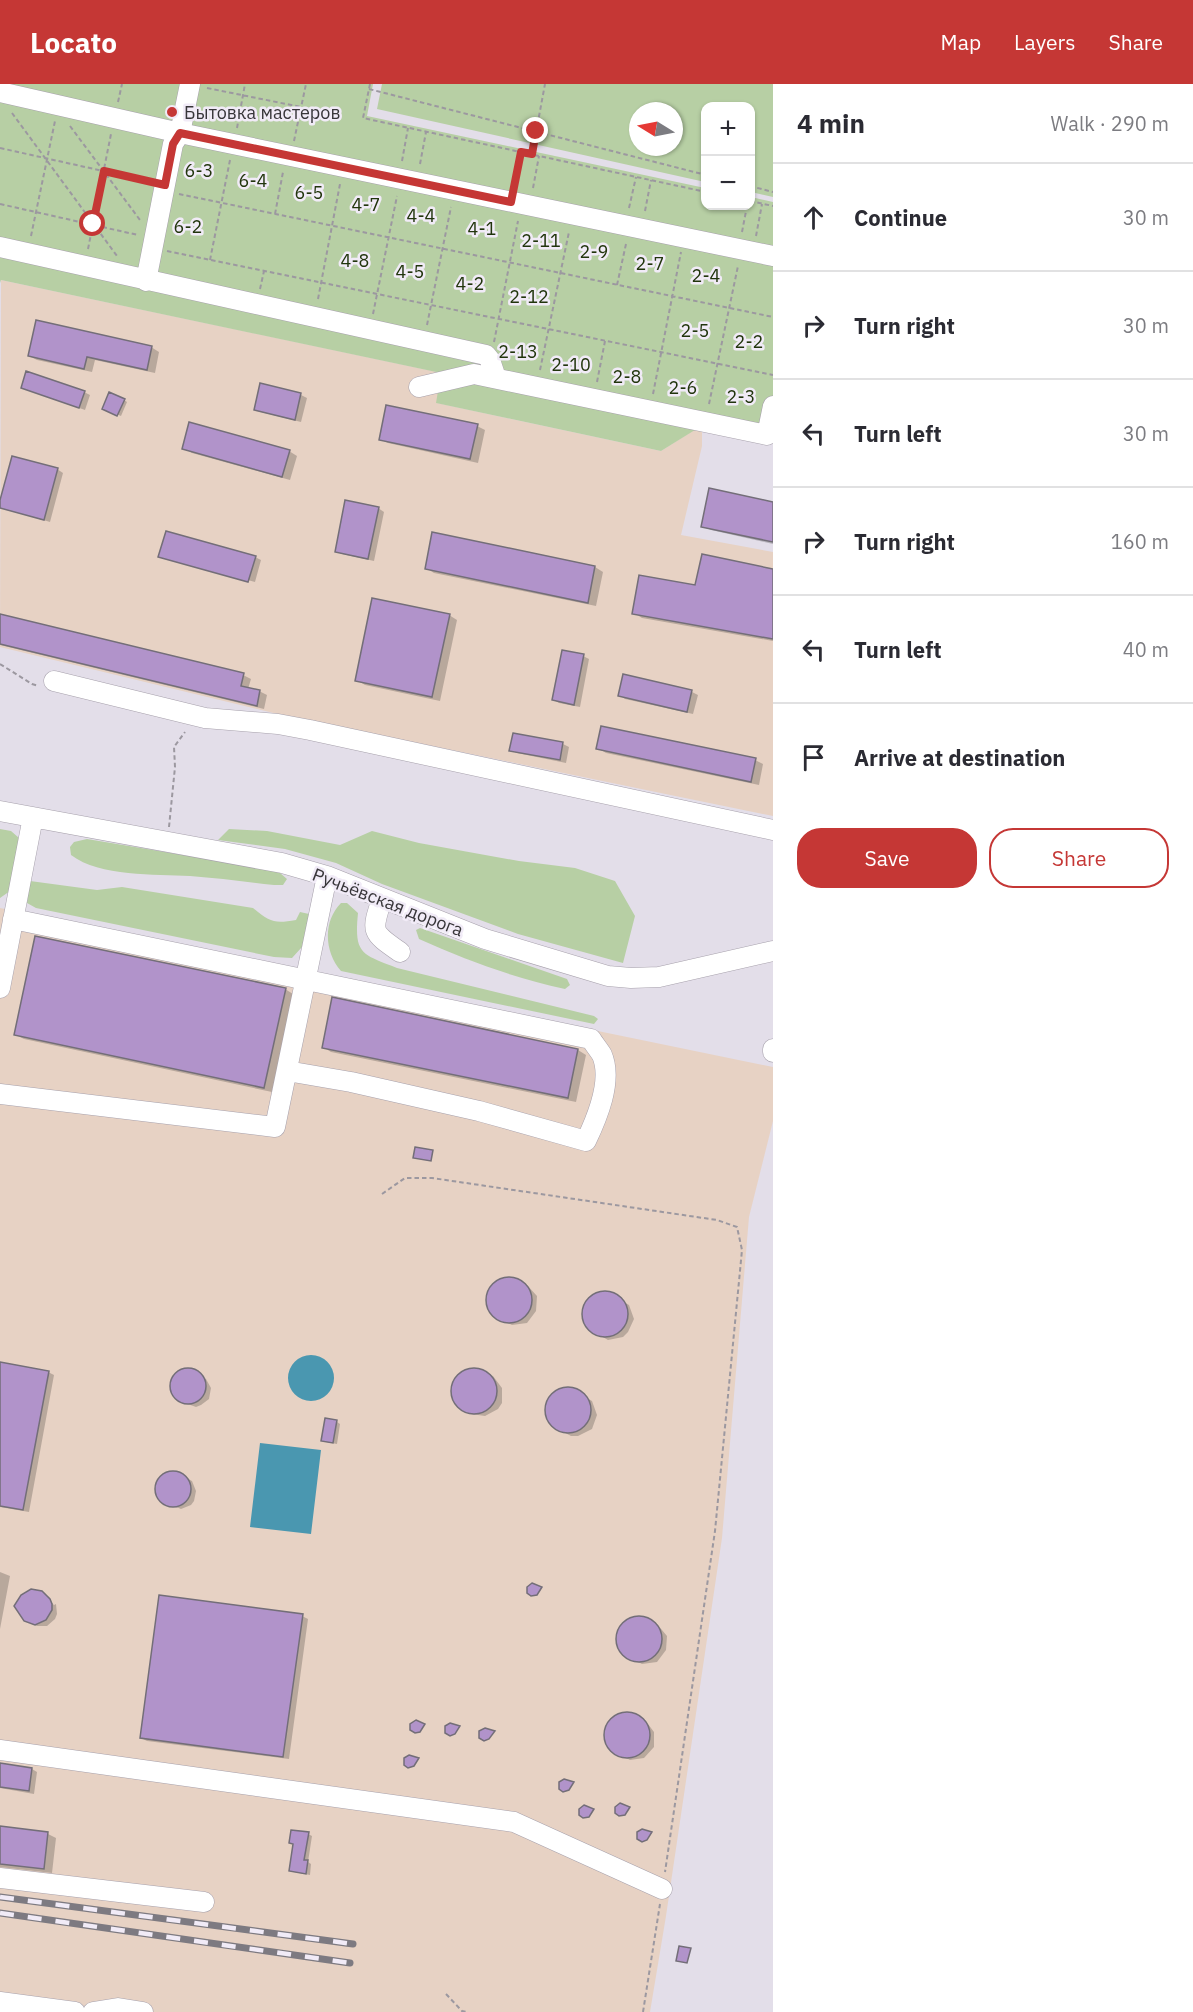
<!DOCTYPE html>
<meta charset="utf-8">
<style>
body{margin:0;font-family:"IBM Plex Sans",sans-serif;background:#f7f7f7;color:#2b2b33}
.controls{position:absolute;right:18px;top:18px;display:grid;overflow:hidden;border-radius:12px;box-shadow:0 2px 4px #0004}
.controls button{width:54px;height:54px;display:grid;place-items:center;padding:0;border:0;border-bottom:2px solid #e1e1e2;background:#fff;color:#2b2b33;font:30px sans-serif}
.compass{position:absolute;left:629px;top:18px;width:54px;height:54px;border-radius:50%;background:#fff;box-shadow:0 2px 4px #0004;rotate:280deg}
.stop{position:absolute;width:18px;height:18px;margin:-14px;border:4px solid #c53735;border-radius:50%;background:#fff}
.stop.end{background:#c53735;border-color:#fff;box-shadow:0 2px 6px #0008}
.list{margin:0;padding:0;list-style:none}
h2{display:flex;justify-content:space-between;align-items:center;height:78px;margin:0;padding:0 24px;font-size:26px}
h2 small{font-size:20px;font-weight:400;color:#7c7c81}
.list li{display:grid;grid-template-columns:39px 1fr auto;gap:18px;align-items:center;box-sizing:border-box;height:108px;padding:0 24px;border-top:2px solid #e1e1e2}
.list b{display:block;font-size:22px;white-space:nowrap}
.list em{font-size:20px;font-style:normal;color:#7c7c81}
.actions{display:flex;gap:12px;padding:18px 24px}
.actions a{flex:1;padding:14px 0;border:2px solid #c53735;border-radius:24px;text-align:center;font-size:21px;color:#c53735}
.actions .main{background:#c53735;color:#fff}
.icon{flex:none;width:33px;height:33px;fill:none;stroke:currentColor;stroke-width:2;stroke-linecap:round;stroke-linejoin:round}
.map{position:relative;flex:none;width:773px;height:1928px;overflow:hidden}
header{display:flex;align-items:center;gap:36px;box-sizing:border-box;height:84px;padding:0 30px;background:#c53735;color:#fff}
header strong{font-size:28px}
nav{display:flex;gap:33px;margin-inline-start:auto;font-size:21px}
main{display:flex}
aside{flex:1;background:#fff}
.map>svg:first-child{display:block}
</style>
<header>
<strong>Locato</strong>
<nav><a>Map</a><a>Layers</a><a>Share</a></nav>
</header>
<main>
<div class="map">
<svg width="773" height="1928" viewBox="0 0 773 1928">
<rect width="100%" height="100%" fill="#e3dee9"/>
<path fill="#e7d2c4" d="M1,196L442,289L437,319L661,367L702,341V362L681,451L773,468V732L286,632L0,563Z
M0,824L773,983V1037L749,1133L722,1454L666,1832L650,1928H0Z"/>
<path fill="#b7cfa4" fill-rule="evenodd" d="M0,0H373L367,32L705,104L706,122H750L751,113L773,118V355L703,341L661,367L436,319L441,289L1,196L0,199Z
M382,0H773V113L751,108L750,22H706L705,98L377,25ZM638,27H674V63H638Z
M0,745L11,747L19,754L10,807L0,814Z
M229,745L267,747L340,761L372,747L419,759L519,777L575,784L615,797L635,832L623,879L518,850L382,800L336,779L285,765L218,756Z
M87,755L261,784L280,789L287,795L283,801H274C246,798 218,794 190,792C155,790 100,793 71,771L70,763L74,758Z
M30,797L97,806L122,803L253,824C270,838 274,840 296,836L300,828L309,830L302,863L292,874L274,873L36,824L27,819Z
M341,819H347L358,829C354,870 361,870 397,884L594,932L598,935L594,940L341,887C324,868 323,837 341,819Z
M420,844L567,895L570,901L565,905C514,894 466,876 419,855L416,846Z"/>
<path fill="#4a97b0" d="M288 1294a23 23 0 1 1 46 0a23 23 0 1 1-46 0Z
M260,1359L321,1366L311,1450L250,1443Z"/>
<path fill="#0003" d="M151,263L159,268L155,289L95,276L92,288L37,276L29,272Z
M261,301L301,311L307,314L301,338L261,328L256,325Z
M23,304L84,308L90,311L85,326Z
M124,316L127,318L121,332L107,326Z
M477,342L485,346L478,379L388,359L380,355Z
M184,364L289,367L297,372L290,396L192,369Z
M57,385L63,389L50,438L0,423Z
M773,419V460L711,446L703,442Z
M378,424L384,428L374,477L342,470L336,467Z
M434,450L595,483L603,488L596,522L434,489L426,484Z
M164,473H255L261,476L255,498Z
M773,487V557L642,534L634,529L696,503Z
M0,531L243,591L251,595L248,605L259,607L267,611L264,625L0,561Z
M449,531L457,536L440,617L365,601L357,596Z
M583,572L589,575L580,623L559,619L554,616Z
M624,592L692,608L698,611L693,630L625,615L620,611Z
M514,650L563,660L569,663L566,679L517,669L511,666Z
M598,664L755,676L763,680L759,701L606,669Z
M285,905L293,910L272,1008L24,955L16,951Z
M323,963L578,966L586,971L576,1018L331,968Z
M514,1194L527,1201L537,1212L536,1227L527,1239L512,1241L493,1231L489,1225L488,1211L490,1205L500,1196Z
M602,1208L609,1209L629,1221L634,1235L628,1248L623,1253L608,1256L589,1245L583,1233L586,1219L590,1214Z
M0,1279L48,1288L54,1291L29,1428L0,1423Z
M472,1285L486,1288L493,1292L502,1304V1319L498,1325L485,1332L471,1330L464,1326L459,1322L452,1310L455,1296L465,1287Z
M185,1286H190L206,1295L211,1304L209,1315L201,1321L196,1323L185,1319L179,1316L172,1307V1302L176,1292Z
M566,1305H572L592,1317L597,1331L592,1345L578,1352H571L552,1342L546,1329L549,1316L553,1310Z
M337,1338L340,1340L337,1360L326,1358Z
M175,1388L192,1397L196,1407L194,1417L191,1421L181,1425L164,1418L160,1414L157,1404L161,1394L170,1389Z
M0,1488L10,1492L0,1545Z
M41,1508L54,1521L56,1520L57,1530L55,1535L47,1542H37L30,1539Z
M302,1532L308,1535L289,1675L147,1657L141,1654Z
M644,1533L657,1540L667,1552L666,1566L657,1578L642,1580L623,1570L617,1558L620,1544L630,1535Z
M631,1629L645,1636L654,1648V1663L644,1674L630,1676L611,1666L607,1660L605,1647L607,1640L617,1631Z
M0,1680L32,1685L37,1688L34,1710L0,1704Z
M0,1743L48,1750L56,1754L52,1789L0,1783Z
M308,1750L312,1752L308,1778L311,1780L310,1791L294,1788L290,1786Z"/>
<path fill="#b193ca" stroke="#736e78" stroke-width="1.5" d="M36,236L152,262L147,286L87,273L84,285L28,272Z
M26,287L85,307L79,324L21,304Z
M260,299L301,309L295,336L254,326Z
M109,308L125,315L117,332L102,325Z
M386,321L478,340L470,375L379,356Z
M189,338L290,366L282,393L182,365Z
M12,372L58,384L44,436L0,424V416Z
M709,404L773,418V458L701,443Z
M345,416L379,423L368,475L335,468Z
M166,447L256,472L248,498L158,473Z
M432,448L595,482L588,519L425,485Z
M702,470L773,485V555L632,530L639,491L695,501Z
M372,514L450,530L432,613L355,597Z
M0,530L244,589L241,602L260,606L257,622L0,560Z
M562,566L584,570L574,621L552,616Z
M623,590L692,606L687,628L618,612Z
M601,642L756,674L751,698L596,665Z
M513,649L563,658L560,676L509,667Z
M35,852L286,904L264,1004L14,951Z
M332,913L578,965L568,1014L322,964Z
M415,1063L433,1066L431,1077L413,1074Z
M486 1216a23 23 0 1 1 46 0a23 23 0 1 1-46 0Z
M582 1230a23 23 0 1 1 46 0a23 23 0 1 1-46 0Z
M0,1278L49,1287L23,1426L0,1422Z
M451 1307a23 23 0 1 1 46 0a23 23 0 1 1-46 0Z
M170 1302a18 18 0 1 1 36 0a18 18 0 1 1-36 0Z
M545 1326a23 23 0 1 1 46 0a23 23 0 1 1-46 0Z
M325,1334L337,1336L333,1359L321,1357Z
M155 1405a18 18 0 1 1 36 0a18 18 0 1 1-36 0Z
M532,1499L542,1503L537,1511L531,1512L527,1509V1503Z
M31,1505L42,1507L50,1515L52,1520V1526L46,1536L35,1541L24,1537L14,1522L21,1511Z
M159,1511L303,1530L283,1673L140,1654Z
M616 1555a23 23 0 1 1 46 0a23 23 0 1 1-46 0Z
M604 1651a23 23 0 1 1 46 0a23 23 0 1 1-46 0Z
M416,1636L425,1640L420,1648L415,1649L410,1646V1640Z
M450,1639L460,1642L455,1650L450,1652L445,1649V1642Z
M485,1644L495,1647L489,1655L484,1657L479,1654V1647Z
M409,1671L419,1674L414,1682L408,1684L404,1681V1674Z
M0,1679L32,1684L29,1707L0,1703Z
M564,1695L574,1698L569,1706L563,1708L559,1705V1698Z
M620,1719L630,1723L625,1731L619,1732L615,1729V1723Z
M584,1721L594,1725L589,1733L583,1734L579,1731V1725Z
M0,1742L48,1748L44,1785L0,1780Z
M642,1745L652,1748L647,1756L642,1758L637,1755V1748Z
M291,1746L309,1748L304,1776H308L306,1790L289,1787L293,1760L289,1759Z
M679,1862L691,1864L687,1879L676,1877Z"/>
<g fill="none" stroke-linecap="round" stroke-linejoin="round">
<g stroke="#a7a1ac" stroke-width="21">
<path id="minor" d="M0,8L180,49L773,172
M0,163L486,271L490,276L496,294
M146,197L173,60L180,49L190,0
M419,303L474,290L767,351L773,322
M54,597L205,634L278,640L310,646L773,746
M0,727L282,779L327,792L485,855L608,892L631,894L659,893L773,867
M382,815C371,848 371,848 400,868
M13,835L591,955C594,960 599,966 602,971C613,997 597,1034 586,1057L479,1027L351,998L287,987
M0,904L33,733
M773,968V965
M0,1010L275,1043L327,792
M0,1666L514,1738L662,1805
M0,1794L204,1818
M0,1918L75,1928
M93,1928L118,1924L143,1928"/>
</g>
<path stroke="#9c98a0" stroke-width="2" stroke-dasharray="4.5 3" stroke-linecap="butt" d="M370,0L363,34L706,108
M207,4L301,23
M369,5L706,91
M118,18L122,0
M12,29L117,172
M70,42L140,136
M237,44L245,0
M294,57L306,0
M0,64L148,97
M532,70L545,0
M402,77L408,44
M420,80L426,48
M514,100L521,68
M750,102L773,108
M533,104L539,72
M179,110L773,233
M750,117L773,122
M0,120L138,151
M629,124L636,93
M645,127L651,96
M275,130L283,88
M742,148L747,122
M31,152L55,37
M756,152L762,120
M88,165L111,50
M167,167L773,291
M210,176L230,76
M617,201L626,160
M260,205L264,187
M318,215L340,100
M373,230L397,112
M427,241L451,123
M494,258L518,137
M540,286L569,148
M597,298L605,257
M653,310L681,168
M709,320L738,182
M0,580L32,600L39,602
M169,743L175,683L174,663L185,648
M382,1110L405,1094H432L717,1136L737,1143L742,1166L715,1447L665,1788
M446,1910L462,1927L467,1928
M643,1928L660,1820"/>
<use href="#minor" stroke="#fff" stroke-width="20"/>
<g stroke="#7d7a81" stroke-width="7">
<path id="rail" d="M0,1813L353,1860
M0,1829L350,1879"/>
</g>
<use href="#rail" stroke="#f1ebf7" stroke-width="4.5" stroke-dasharray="14" stroke-linecap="butt"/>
</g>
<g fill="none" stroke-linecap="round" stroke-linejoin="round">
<path stroke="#c53735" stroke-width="8" d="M93,140L104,87L165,101L173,60L180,49L511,118L521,68L532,70L536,47"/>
</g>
<circle fill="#c53735" stroke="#f1ebf7" stroke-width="2" cx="172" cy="28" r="6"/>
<g text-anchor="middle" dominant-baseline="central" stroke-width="5" stroke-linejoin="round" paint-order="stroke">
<g font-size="18" fill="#373539" stroke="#f1ebf7" text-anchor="start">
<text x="184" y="28">Бытовка мастеров</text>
</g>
<g font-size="18" fill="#21350c" stroke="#f1ebf7">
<text x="199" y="86">6-3</text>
<text x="253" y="96">6-4</text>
<text x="309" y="108">6-5</text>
<text x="366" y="120">4-7</text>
<text x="421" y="131">4-4</text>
<text x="188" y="142">6-2</text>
<text x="482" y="144">4-1</text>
<text x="541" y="156">2-11</text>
<text x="594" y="167">2-9</text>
<text x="355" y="176">4-8</text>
<text x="650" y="179">2-7</text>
<text x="410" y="187">4-5</text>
<text x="706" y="191">2-4</text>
<text x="470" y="199">4-2</text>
<text x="529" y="212">2-12</text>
<text x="695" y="246">2-5</text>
<text x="749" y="257">2-2</text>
<text x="518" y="267">2-13</text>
<text x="571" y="280">2-10</text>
<text x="627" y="292">2-8</text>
<text x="683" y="303">2-6</text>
<text x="741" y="312">2-3</text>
</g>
<g font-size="18" fill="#373539" stroke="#f1ebf7">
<text transform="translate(388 818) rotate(21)">Ручьёвская дорога</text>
</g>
</g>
</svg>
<div class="controls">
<button>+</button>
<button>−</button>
</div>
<svg class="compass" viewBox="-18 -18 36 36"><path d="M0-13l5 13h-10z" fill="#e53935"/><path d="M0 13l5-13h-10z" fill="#7c7c81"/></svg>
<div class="stop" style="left:93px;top:140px"></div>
<div class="stop end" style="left:536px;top:47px"></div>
</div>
<aside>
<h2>4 min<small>Walk · 290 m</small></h2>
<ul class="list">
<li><svg class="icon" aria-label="ahead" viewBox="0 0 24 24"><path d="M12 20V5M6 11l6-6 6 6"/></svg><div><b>Continue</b></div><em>30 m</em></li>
<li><svg class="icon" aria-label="right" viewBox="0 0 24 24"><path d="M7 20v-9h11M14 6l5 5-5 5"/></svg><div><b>Turn right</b></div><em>30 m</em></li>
<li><svg class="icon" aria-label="left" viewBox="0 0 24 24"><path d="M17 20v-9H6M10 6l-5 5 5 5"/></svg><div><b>Turn left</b></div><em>30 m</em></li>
<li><svg class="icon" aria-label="right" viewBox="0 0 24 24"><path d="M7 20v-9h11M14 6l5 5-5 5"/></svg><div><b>Turn right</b></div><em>160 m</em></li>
<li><svg class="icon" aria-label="left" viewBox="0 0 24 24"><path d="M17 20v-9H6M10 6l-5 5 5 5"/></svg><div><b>Turn left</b></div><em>40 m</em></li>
<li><svg class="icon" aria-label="arrive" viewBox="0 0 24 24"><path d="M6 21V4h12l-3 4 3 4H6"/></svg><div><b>Arrive at destination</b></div></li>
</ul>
<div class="actions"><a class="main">Save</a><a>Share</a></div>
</aside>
</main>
